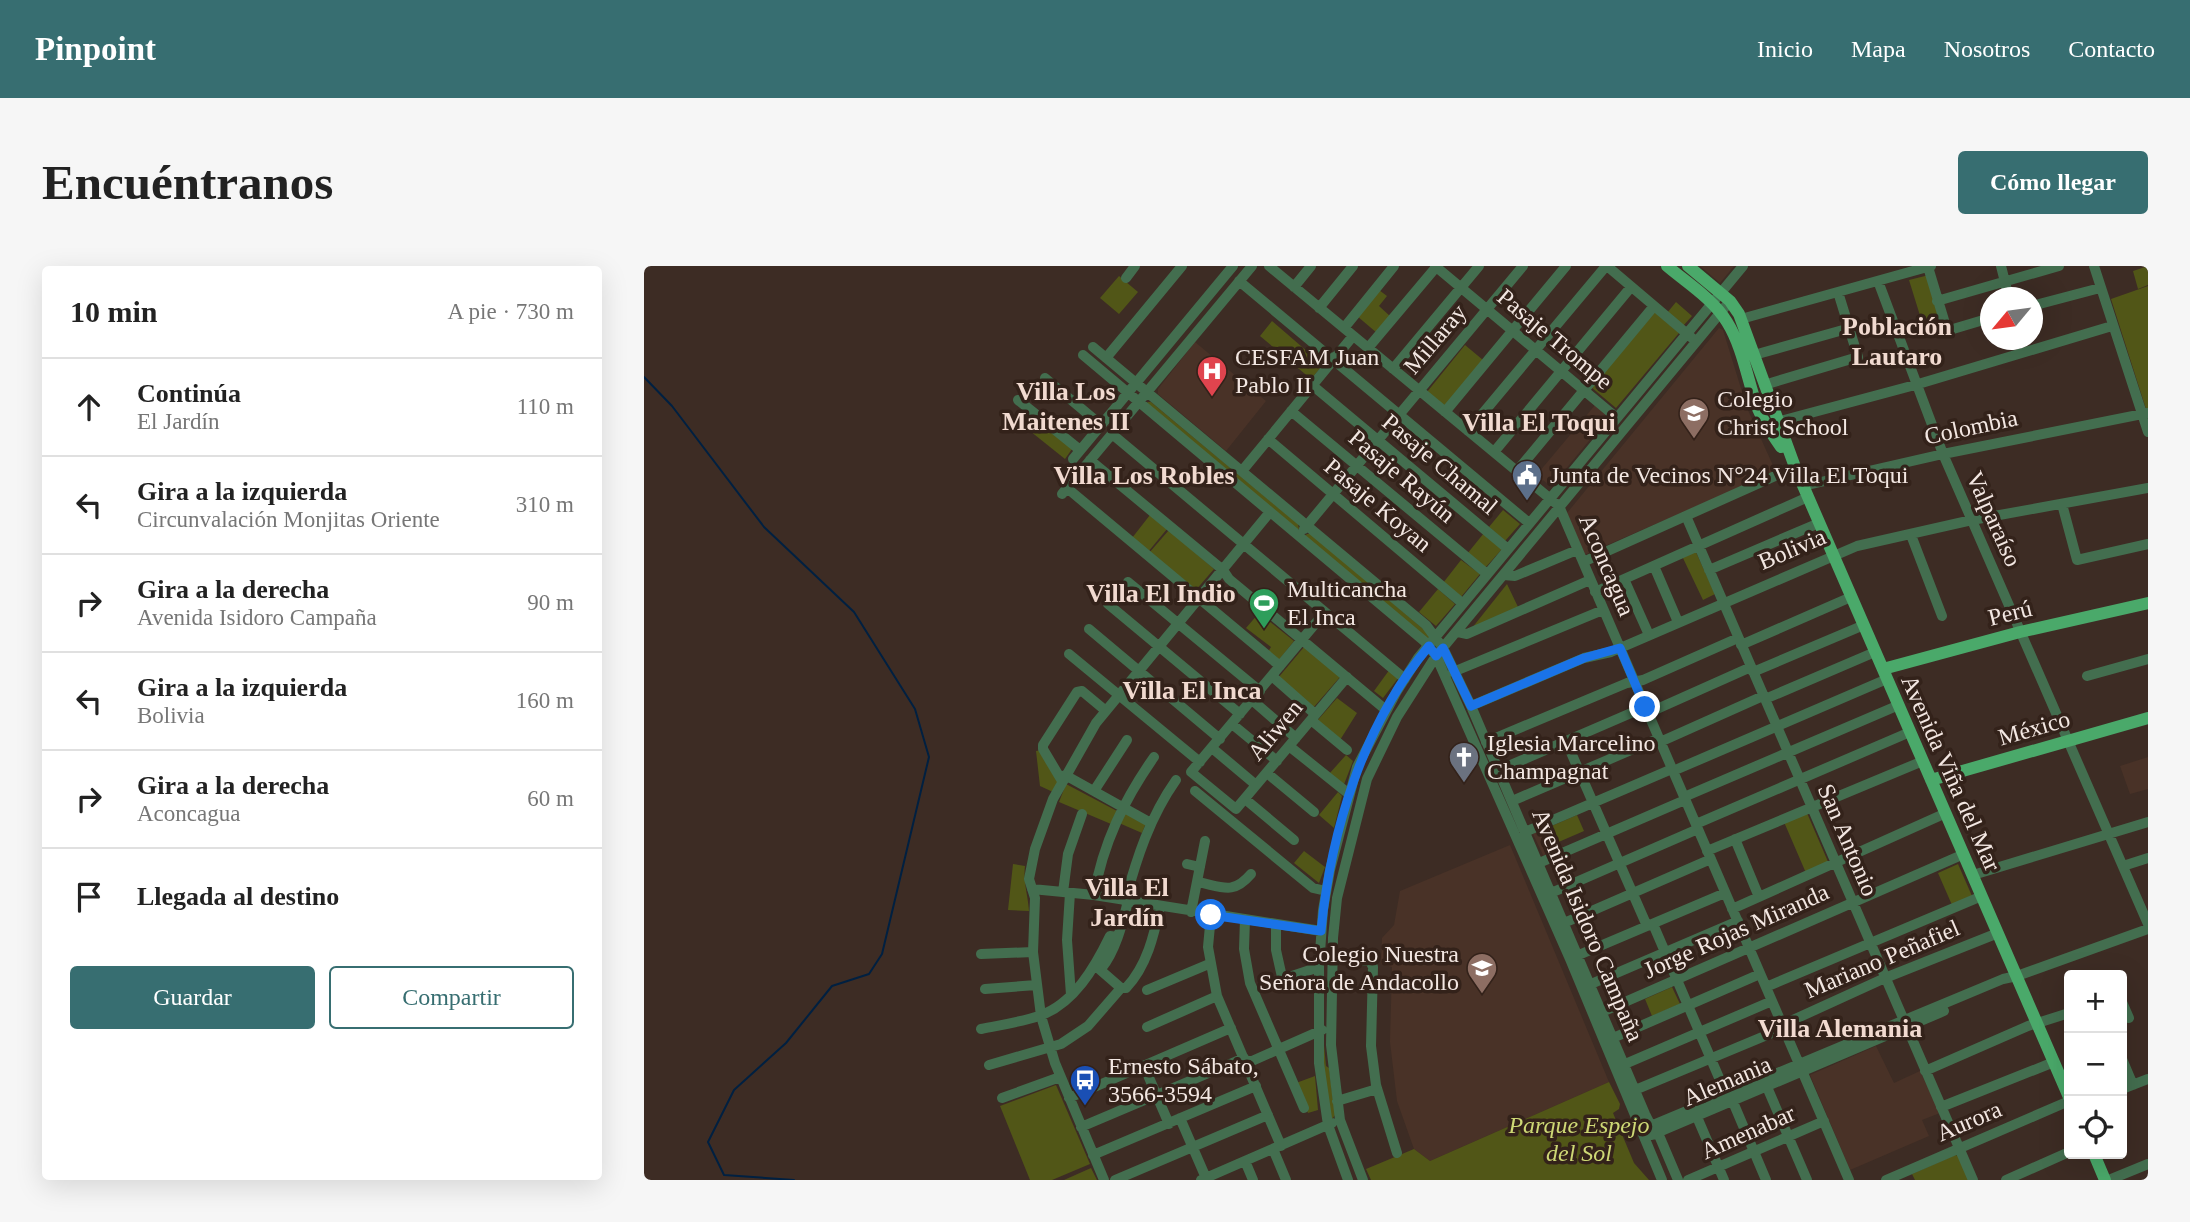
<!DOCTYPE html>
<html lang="es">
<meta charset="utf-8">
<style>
body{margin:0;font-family:"Times New Roman",serif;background:#f6f6f6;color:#222}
.controls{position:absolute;right:21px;bottom:21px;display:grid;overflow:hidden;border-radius:7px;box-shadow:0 7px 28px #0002}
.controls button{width:63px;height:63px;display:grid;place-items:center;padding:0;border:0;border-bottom:2px solid #e0e0e0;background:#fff;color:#222;font:35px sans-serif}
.compass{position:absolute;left:1336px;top:21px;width:63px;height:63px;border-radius:50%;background:#fff;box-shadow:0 7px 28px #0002;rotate:241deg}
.stop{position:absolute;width:21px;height:21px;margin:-16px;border:5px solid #1a73e8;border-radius:50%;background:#fff}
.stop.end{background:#1a73e8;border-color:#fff;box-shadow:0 2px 7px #0008}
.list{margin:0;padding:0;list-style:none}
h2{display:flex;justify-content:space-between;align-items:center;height:91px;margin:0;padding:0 28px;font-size:30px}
h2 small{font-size:23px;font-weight:400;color:#767676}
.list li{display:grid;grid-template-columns:46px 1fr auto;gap:21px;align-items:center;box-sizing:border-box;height:98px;padding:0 28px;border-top:2px solid #e0e0e0}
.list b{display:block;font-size:26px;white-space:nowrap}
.list p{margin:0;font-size:23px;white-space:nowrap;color:#767676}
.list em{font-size:23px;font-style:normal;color:#767676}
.actions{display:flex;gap:14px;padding:21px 28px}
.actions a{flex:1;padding:16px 0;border:2px solid #376e71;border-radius:7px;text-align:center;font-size:24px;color:#376e71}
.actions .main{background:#376e71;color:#fff}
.icon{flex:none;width:38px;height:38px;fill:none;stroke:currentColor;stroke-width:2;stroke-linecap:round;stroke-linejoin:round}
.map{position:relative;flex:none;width:1504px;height:914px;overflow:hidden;border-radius:7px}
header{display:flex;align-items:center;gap:42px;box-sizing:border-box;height:98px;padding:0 35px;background:#376e71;color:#fff}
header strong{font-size:33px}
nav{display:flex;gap:38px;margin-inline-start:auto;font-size:24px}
.intro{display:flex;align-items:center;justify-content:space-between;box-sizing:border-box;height:168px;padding:0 42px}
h1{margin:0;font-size:49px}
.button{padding:18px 32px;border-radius:7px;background:#376e71;color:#fff;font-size:24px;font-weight:700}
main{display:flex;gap:42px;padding:0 42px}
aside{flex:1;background:#fff;border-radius:7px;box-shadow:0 7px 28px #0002}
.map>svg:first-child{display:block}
</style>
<header>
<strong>Pinpoint</strong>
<nav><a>Inicio</a><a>Mapa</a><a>Nosotros</a><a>Contacto</a></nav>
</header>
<div class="intro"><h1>Encuéntranos</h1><a class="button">Cómo llegar</a></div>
<main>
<aside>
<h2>10 min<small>A pie · 730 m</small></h2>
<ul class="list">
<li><svg class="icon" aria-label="ahead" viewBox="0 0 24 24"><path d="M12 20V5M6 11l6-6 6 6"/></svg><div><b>Continúa</b><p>El Jardín</p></div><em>110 m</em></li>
<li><svg class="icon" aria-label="left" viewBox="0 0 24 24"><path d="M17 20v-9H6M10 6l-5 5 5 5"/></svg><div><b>Gira a la izquierda</b><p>Circunvalación Monjitas Oriente</p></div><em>310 m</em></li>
<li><svg class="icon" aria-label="right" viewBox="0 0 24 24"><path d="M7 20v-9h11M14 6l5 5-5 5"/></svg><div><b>Gira a la derecha</b><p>Avenida Isidoro Campaña</p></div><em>90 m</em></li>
<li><svg class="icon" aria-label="left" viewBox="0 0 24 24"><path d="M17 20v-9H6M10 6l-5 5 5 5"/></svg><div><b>Gira a la izquierda</b><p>Bolivia</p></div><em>160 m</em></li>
<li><svg class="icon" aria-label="right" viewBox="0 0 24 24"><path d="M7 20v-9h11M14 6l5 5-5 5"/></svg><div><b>Gira a la derecha</b><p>Aconcagua</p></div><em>60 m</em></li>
<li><svg class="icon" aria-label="arrive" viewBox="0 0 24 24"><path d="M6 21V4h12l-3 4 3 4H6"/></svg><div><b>Llegada al destino</b></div></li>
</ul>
<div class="actions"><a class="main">Guardar</a><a>Compartir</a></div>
</aside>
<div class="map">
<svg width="1504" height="914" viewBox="0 0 1504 914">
<rect width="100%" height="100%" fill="#3d2c24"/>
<path fill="#493227" d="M1056,0H1090L1076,17Z
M1075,62L1079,64L1103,142L1132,206L940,289L923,247Z
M551,76L622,135L582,185L514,128V123Z
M952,138L963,148L960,152L962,154L907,221L899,214L896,217L890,212Z
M1504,491V523L1486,528L1476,500Z
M901,562L911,586L902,590L899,589L889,568Z
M866,579L965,816L786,895L770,883L753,835L746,776L748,701L737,698L738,672L750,659L756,625Z
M1232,780L1250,817L1276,805L1296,847L1278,854L1285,870L1206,904L1166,809Z"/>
<path fill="#515617" d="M1504,0V19L1494,23L1489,5Z
M1285,9L1295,51L1278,56L1265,14Z
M475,10L494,26L475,48L456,32Z
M1504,20V142L1502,143L1467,33Z
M735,24L743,30L735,40L747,51L733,67L713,50Z
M1032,36L1048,50L1039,60L1023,47Z
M1011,46L1035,67L972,142L947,121Z
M628,55L679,99L667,113L616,70Z
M821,79L839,94L801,140L783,126Z
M504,136H507L654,258L655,263L652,264L502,138Z
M389,151L428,183L421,193L381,161Z
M859,244L876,258L861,275L845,261Z
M506,249L523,263L504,286L488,272Z
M525,264L570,303L551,325L505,287Z
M840,267L858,283L841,302L823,288Z
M663,268H667L784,367L785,372L783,373L661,270Z
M1051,284L1071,328L1059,334L1038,290Z
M817,294L836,308L817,331L799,317Z
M863,318L874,341L828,362Z
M794,323L811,338L792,360L775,346Z
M615,347L650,375L634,395L624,386L627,381L602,362Z
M660,381L696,411L669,442L634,412Z
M746,403L755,411L739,432L730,425Z
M693,432L713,447L696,474L673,455Z
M397,484L414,515L409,526L396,520L392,485Z
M702,489L709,495L699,521L685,508Z
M422,518L473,545L467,558L415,536Z
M694,526L698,530L690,562L675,549Z
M480,545L502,557L498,567L475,557Z
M1163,547L1185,598L1162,607L1140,556Z
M933,549L940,565L910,578L903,562Z
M660,585L681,601L675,617L650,597Z
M369,598L381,600C379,616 384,629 385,645L364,644Z
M1314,598L1328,630L1308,639L1294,607Z
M1028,721L1036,738L1008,750L1001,733Z
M679,769L682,800L685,802L691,849L689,852H687L677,782Z
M671,810L674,844L664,847L652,817Z
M965,816L976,838L975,843L969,847L990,897L1005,914H727L722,903L770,883L786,895Z
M412,819L446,898L408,914H386L356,840Z
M1311,889L1315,890L1325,914H1271L1268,908Z
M447,902L453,914H420Z"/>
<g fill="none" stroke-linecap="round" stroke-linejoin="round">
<path stroke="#002041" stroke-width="2" d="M0,111L28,140L120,261L210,346L271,443L285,491L238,688L225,708L188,720L142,777L90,824L64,876L80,909L150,914"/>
<path stroke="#436e4f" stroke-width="10" d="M625,0L915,240L1205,914
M791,0L973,152
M963,0L1048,72
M1357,0L1365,32
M1450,0L1504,166
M1284,1L1303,64
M482,12L491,0
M595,15L885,257
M1234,15L1299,188L1504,658
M650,21L667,0
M1293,35L1415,0
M1388,40L1456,22
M675,42L709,0
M1097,53L1287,0
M700,62L750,0
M1299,66L1346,52
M449,81L782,359L799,382L827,440L1001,848L1007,860L1014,867L1034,914
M724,82L793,0
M439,89L780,375L792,390L926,693L1018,914
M1110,89L1206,62
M462,92L538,0
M749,103L835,0
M401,112L457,159
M668,119L864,283
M1120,119L1214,91L1194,26
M374,134L436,184
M647,145L843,308
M801,146L922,0
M1133,156L1271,119L1468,60
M824,165L962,0
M468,168L761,413
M624,173L818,337
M850,186L987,21
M429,193L589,0
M446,194L579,304L585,313L742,444
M598,205L709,70
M873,205L1010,40
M1159,220L1299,188L1504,147
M423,222L636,400
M418,228L608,0
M1418,238L1433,294L1504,278
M1042,250L1329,914
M660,263L879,0
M1267,269L1298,350
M939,296L1151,201
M1010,300L1034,356
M1065,304L1175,257
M860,309L871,310L933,284
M980,313L1005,369
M484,316L616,425
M951,326L1164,231
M464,338L596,448
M681,346L547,506L592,543L703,411
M445,363L576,473
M814,366L823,368L946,314
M1097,379L1207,331
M425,388L556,496
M809,406L959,344
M1109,406L1220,359
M628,410L671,448
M1443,410L1504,393
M1121,433L1231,386
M608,434L652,472
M827,440L940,392L967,386L1213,280L1328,254L1504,222
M1004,447L1107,401
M667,454L703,484
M588,458L633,495
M922,475L1003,660
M842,476L983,417L999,414L1094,372
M1016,476L1119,430
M645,480L705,528
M568,482L612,519
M855,504L1001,441
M1029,505L1243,413
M623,507L670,546
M421,509L507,557
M418,515L399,483V479L433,426L438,425L462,445
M450,525L483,474
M551,525L669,622L682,625
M1040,531L1255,439
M601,533L650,574
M868,535L1015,472
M1052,558L1266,466
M881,566L1028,503
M1091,573L1115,631
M1063,585L1279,495
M895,597L1041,534
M543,598L556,601
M1479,600L1504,592
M1329,609L1504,556
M554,616C579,621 589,629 607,608
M388,623L450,629L677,665
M419,626L424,588L438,548
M426,627L423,674L427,729
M907,627L1054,563
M450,629C459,577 480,534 510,491
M481,635C493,591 506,551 532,514
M1088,643L1302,547
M547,646L561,575
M567,649L564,681L573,730L637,880
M601,653L600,683L606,717L660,842
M920,657L1067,593
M1009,658L1082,828
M632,659V684L638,711L642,712L675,701
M337,688L389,686
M930,691L1081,627
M689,693L726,695L729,701L727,780L732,819L753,887
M454,702L477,722
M457,703C472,684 478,659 484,635
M947,718L1094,655
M1122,721L1338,630
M341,723L392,719
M503,724L565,698
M1478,736L1485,752
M958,746L1320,588
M1138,759L1241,712L1354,667
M503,761L573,730
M337,763C356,759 377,756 395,750C430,738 451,701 466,670L474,671
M969,772L1116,708
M1478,793L1489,819
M601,795H608L678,764
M981,798L1128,735
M345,799L417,778L444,760L477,722H482C503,700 510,669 516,641
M500,800L525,858
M1281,805L1384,760L1425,747
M1123,821L1163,914
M1478,823L1504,813
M991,824L1140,762
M358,832L416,811
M425,832L587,762
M693,835L733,823
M1089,836L1122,914
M1297,841L1410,796
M1053,851L1080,914
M536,852L562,912
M437,861L600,792
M1004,861L1359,713L1373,710L1504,663
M1008,869L1300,745
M629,883L642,914
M449,889L612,820
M601,895L609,914
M460,914L411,797L397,750L389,686L391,632L385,613L391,583L409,533L452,457L626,246
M471,914L624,849
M557,914L688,857
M704,914L684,859L675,797V701L679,644L686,604L713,501L753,425L774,392L1099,0
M719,914L696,854L687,779L689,672L693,632L723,513L753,451L792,390L1086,35
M1044,914L1180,855
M1242,914L1425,835
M1362,914L1425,886
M1465,914L1504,898"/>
<path stroke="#4aa96a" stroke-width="12" d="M1023,0C1043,17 1069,33 1083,56C1098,80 1103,111 1112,138C1118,154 1127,167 1137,181
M1044,0L1086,35L1095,48L1151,201L1425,831
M1239,403L1376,366L1504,337
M1287,514L1504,452
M1450,888L1461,914"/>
</g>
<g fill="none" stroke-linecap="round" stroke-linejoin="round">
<path stroke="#1a73e8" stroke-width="9" d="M567,649L677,665C687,564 719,459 785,380L792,390L799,382L827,440L940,392L976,382L1001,441"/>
</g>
<defs>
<g id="hospital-pin" transform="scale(1.575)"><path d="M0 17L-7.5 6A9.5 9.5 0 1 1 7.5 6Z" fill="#e0444e" stroke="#33221a"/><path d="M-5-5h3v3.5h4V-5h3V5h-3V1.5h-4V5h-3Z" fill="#fff"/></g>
<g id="school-pin" transform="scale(1.575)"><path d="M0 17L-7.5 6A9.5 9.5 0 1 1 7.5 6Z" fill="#8d6e63" stroke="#33221a"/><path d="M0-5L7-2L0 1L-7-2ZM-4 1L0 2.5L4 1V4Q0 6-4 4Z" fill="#fff"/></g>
<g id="civic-pin" transform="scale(1.575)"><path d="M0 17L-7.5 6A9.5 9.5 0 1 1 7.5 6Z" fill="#5c6f8a" stroke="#33221a"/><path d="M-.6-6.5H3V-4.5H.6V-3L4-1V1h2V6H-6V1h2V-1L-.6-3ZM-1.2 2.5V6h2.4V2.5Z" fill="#fff"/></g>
<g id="stadium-pin" transform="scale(1.575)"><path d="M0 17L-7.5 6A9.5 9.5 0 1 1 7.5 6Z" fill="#2e9e5b" stroke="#33221a"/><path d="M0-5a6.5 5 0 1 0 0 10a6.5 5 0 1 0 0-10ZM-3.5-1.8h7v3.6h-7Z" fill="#fff"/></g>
<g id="church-pin" transform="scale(1.575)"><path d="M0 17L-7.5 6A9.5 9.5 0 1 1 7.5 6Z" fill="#6b7280" stroke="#33221a"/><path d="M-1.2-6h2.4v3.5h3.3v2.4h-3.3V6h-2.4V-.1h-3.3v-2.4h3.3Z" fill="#fff"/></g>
<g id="bus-pin" transform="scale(1.575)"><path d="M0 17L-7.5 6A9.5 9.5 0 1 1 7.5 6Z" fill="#1a4fb4" stroke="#33221a"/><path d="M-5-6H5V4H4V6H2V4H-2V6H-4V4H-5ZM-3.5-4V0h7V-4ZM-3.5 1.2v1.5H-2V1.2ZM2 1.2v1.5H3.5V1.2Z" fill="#fff"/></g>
</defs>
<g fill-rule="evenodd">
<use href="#hospital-pin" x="568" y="105"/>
<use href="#school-pin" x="1050" y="147"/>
<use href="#civic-pin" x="883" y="209"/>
<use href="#stadium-pin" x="620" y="337"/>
<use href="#church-pin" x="820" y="491"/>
<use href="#school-pin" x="838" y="702"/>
<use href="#bus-pin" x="441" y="814"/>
</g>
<g text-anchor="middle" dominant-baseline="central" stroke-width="7" stroke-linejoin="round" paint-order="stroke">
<g font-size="24" fill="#f3e7e2" stroke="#33221a">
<text transform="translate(791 73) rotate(-50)">Millaray</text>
<text transform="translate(911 73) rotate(40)">Pasaje Trompe</text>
<text transform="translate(1327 161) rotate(-12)">Colombia</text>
<text transform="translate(796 198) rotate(40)">Pasaje Chamal</text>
<text transform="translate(758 210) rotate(40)">Pasaje Rayún</text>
<text transform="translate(734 239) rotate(40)">Pasaje Koyan</text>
<text transform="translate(1350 253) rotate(66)">Valparaíso</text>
<text transform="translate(1148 283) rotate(-23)">Bolivia</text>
<text transform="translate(963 299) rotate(67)">Aconcagua</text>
<text transform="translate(1366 347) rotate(-14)">Perú</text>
<text transform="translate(1390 462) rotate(-16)">México</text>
<text transform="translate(631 464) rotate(-50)">Aliwen</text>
<text transform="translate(1307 507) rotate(66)">Avenida Viña del Mar</text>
<text transform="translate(1204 574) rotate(67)">San Antonio</text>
<text transform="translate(944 659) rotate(67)">Avenida Isidoro Campaña</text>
<text transform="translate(1092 665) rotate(-24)">Jorge Rojas Miranda</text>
<text transform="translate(1238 693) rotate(-23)">Mariano Peñafiel</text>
<text transform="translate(1083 815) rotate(-23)">Alemania</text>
<text transform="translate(1325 855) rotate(-23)">Aurora</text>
<text transform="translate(1104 866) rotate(-24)">Amenabar</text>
</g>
<g font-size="24" fill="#f3e7e2" stroke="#33221a" text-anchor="start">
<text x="591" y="91">CESFAM Juan<tspan x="591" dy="28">Pablo II</tspan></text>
<text x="1073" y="133">Colegio<tspan x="1073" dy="28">Christ School</tspan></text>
<text x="906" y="209">Junta de Vecinos N°24 Villa El Toqui</text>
<text x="643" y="323">Multicancha<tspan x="643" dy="28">El Inca</tspan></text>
<text x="843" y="477">Iglesia Marcelino<tspan x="843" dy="28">Champagnat</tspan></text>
<text x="815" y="688" text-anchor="end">Colegio Nuestra<tspan x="815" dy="28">Señora de Andacollo</tspan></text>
<text x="464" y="800">Ernesto Sábato,<tspan x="464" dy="28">3566-3594</tspan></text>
</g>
<g font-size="24" font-style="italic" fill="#ced875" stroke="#33221a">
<text x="935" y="859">Parque Espejo<tspan x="935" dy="28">del Sol</tspan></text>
</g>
<g font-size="26" font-weight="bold" fill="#f1dad0" stroke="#33221a">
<text x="1253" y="60">Población<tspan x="1253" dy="30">Lautaro</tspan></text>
<text x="422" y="125">Villa Los<tspan x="422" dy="30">Maitenes II</tspan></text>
<text x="895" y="156">Villa El Toqui</text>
<text x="500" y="209">Villa Los Robles</text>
<text x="517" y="327">Villa El Indio</text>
<text x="548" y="424">Villa El Inca</text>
<text x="483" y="621">Villa El<tspan x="483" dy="30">Jardín</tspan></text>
<text x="1196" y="762">Villa Alemania</text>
</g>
</g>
</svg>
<div class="controls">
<button>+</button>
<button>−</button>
<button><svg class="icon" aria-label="locate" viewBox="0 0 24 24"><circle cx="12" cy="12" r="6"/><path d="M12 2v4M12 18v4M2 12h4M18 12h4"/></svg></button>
</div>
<svg class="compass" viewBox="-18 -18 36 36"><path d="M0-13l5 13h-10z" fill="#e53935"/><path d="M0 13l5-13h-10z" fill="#767676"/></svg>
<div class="stop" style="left:567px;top:649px"></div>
<div class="stop end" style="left:1001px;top:441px"></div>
</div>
</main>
